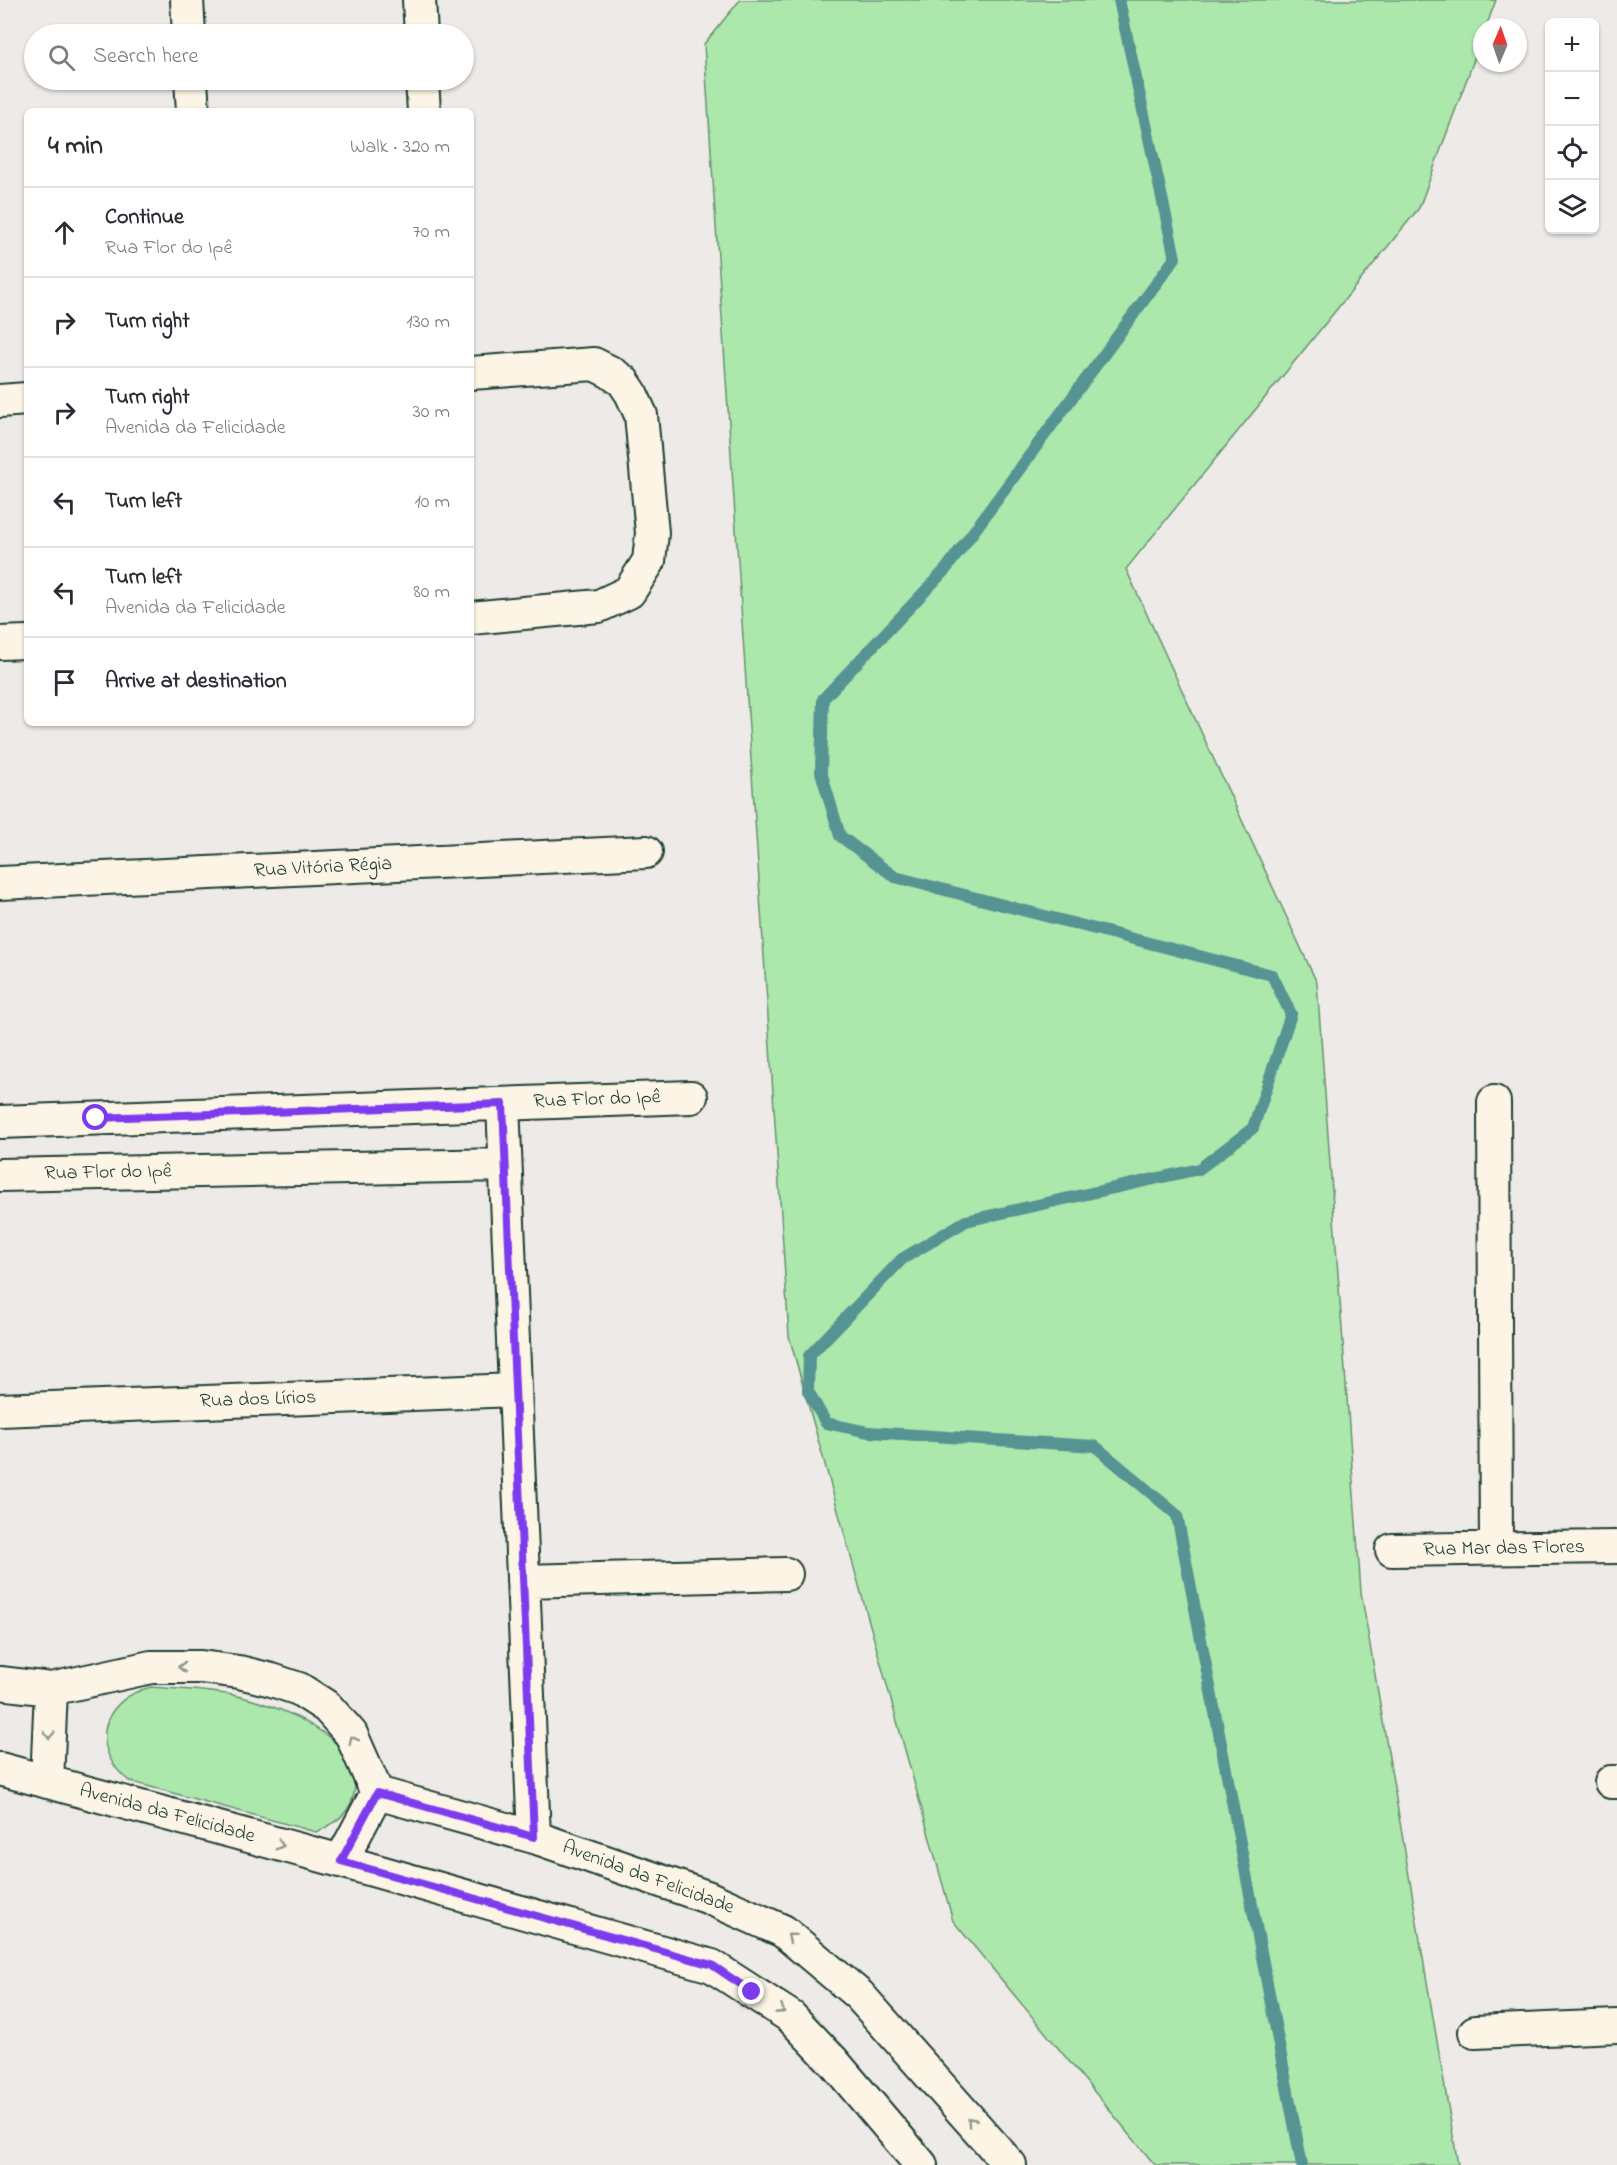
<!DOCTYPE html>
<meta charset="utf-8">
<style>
body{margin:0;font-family:"Indie Flower",sans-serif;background:#f2f2f3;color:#2b2b33}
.controls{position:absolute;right:18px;top:18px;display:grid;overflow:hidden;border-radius:9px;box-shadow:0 2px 4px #0004}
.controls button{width:54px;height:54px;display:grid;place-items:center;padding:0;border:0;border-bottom:2px solid #e1e1e2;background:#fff;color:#2b2b33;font:30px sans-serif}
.compass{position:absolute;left:1473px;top:18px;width:54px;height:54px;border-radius:50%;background:#fff;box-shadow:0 2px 4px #0004;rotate:2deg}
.stop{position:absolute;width:18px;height:18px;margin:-14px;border:4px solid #7c3aed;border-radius:50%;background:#fff}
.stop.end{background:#7c3aed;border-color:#fff;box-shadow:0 2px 6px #0008}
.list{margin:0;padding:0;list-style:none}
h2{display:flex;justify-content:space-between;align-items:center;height:78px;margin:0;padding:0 24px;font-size:26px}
h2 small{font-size:20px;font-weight:400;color:#7c7c81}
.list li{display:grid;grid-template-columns:39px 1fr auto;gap:18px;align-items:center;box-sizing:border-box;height:90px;padding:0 24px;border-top:2px solid #e1e1e2}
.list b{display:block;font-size:22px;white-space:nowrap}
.list p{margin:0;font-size:20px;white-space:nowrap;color:#7c7c81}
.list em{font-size:20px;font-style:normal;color:#7c7c81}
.icon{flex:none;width:33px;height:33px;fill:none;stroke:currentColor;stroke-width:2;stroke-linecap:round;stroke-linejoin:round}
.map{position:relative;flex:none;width:1617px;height:2165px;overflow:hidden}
.search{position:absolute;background:#fff;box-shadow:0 2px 4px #0004;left:24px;top:24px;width:450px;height:66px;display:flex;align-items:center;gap:15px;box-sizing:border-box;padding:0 21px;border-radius:33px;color:#7c7c81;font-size:22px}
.panel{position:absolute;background:#fff;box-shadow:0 2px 4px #0004;left:24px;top:108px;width:450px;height:618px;border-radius:9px}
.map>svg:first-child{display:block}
</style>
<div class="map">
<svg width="1617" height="2165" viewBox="0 0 1617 2165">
<rect width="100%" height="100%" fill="#edeae7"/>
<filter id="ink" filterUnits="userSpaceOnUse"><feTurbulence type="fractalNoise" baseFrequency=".0167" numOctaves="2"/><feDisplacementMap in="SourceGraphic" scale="12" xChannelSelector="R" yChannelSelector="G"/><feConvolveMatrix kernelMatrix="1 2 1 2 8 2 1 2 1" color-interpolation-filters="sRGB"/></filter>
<g filter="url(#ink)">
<path fill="#ace7ac" stroke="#669270" stroke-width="1.5" d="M740,0H1496L1486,27H1482V38L1419,208L1126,569L1317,983L1361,1592L1458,2165H1155L953,1921L789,1336L704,44Z
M151,1687C178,1689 206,1690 233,1695C272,1703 361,1736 355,1787C353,1811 337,1823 316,1832L129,1781C88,1748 101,1699 151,1687Z"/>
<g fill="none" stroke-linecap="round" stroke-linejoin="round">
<path stroke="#569393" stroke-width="12" d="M1119,0L1175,258L946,569L823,699L821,772L840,836L895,877L1272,975L1291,1014L1253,1128L1199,1169L966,1221L902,1259L809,1356L808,1391L826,1423L868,1432L1095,1446L1177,1515L1302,2165"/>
<g stroke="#1f3d34" stroke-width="36">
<path id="street" d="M187,0L189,34
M419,0L421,34
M191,80L193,111
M422,80L424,111
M471,373L594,364L610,372L623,381L631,393L641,415L652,533L649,561L629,592L599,606L471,618
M0,401L27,399
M0,643L27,642
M0,883L646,852
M1494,1102L1496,1548
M503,1104L534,1837
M0,1122L691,1097
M0,1175L505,1165
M0,1410L515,1390
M1392,1550L1617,1547
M523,1581L786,1574
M0,1683L51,1689L151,1667H201L239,1672L272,1680L299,1689L327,1707L351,1734L377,1793
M0,1769L341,1861L712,1966L791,2017L833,2061L921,2165
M47,1782L51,1689
M1611,1782H1617
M377,1793L534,1837L707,1897L783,1931L859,1995L1010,2165
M341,1861L377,1793
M1475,2032L1617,2026"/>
</g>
<use href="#street" stroke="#fcf5e5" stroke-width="32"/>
</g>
<defs><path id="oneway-chevron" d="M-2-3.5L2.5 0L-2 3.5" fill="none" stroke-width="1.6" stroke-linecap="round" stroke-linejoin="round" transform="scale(1.5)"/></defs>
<g stroke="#8e998c">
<use href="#oneway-chevron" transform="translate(182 1667) rotate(180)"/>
<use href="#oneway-chevron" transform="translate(49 1735) rotate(92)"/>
<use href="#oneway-chevron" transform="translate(353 1740) rotate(-117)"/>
<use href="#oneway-chevron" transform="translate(280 1845) rotate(15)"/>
<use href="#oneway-chevron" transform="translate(791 1937) rotate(-140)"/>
<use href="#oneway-chevron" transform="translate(781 2010) rotate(33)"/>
<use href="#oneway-chevron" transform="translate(971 2121) rotate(-132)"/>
</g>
</g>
<g fill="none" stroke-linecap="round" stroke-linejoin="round" filter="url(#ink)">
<path stroke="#7c3aed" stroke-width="8" d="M96,1118L503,1104L534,1837L377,1793L341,1861L712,1965L752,1992"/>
</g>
<g text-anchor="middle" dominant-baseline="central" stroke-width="5" stroke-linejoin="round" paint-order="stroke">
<g font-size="20" fill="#1f3d34" stroke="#fcf5e5">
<text transform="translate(323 868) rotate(-3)">Rua Vitória Régia</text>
<text transform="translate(597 1100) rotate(-2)">Rua Flor do Ipê</text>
<text transform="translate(108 1173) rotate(-1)">Rua Flor do Ipê</text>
<text transform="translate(258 1400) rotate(-2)">Rua dos Lírios</text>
<text transform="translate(1504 1549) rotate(-1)">Rua Mar das Flores</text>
<text transform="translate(167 1814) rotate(15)">Avenida da Felicidade</text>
<text transform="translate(648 1878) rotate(20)">Avenida da Felicidade</text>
</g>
</g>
</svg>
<div class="controls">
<button>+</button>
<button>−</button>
<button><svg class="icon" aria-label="locate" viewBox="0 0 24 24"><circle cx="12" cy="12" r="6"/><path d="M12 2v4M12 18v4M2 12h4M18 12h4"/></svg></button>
<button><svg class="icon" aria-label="layers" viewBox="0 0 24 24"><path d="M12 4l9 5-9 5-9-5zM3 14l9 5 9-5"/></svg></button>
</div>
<svg class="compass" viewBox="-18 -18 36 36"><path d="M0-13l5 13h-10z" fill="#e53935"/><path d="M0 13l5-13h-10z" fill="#7c7c81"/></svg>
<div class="stop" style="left:96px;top:1118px"></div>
<div class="stop end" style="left:752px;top:1992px"></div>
<div class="search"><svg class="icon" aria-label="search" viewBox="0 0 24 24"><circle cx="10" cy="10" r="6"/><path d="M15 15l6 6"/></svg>Search here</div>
<section class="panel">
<h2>4 min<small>Walk · 320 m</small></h2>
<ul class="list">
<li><svg class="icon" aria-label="ahead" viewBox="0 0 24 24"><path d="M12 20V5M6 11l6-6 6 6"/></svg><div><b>Continue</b><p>Rua Flor do Ipê</p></div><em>70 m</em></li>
<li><svg class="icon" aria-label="right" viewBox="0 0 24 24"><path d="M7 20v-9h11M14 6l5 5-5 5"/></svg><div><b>Turn right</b></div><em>130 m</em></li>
<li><svg class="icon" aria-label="right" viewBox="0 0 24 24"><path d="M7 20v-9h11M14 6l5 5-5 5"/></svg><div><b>Turn right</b><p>Avenida da Felicidade</p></div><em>30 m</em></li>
<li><svg class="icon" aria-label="left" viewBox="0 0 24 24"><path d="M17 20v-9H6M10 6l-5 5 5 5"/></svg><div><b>Turn left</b></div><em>10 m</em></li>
<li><svg class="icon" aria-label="left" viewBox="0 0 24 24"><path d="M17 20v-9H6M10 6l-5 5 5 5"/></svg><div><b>Turn left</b><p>Avenida da Felicidade</p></div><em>80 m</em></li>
<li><svg class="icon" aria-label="arrive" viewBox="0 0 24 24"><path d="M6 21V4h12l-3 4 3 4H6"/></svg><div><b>Arrive at destination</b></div></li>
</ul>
</section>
</div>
